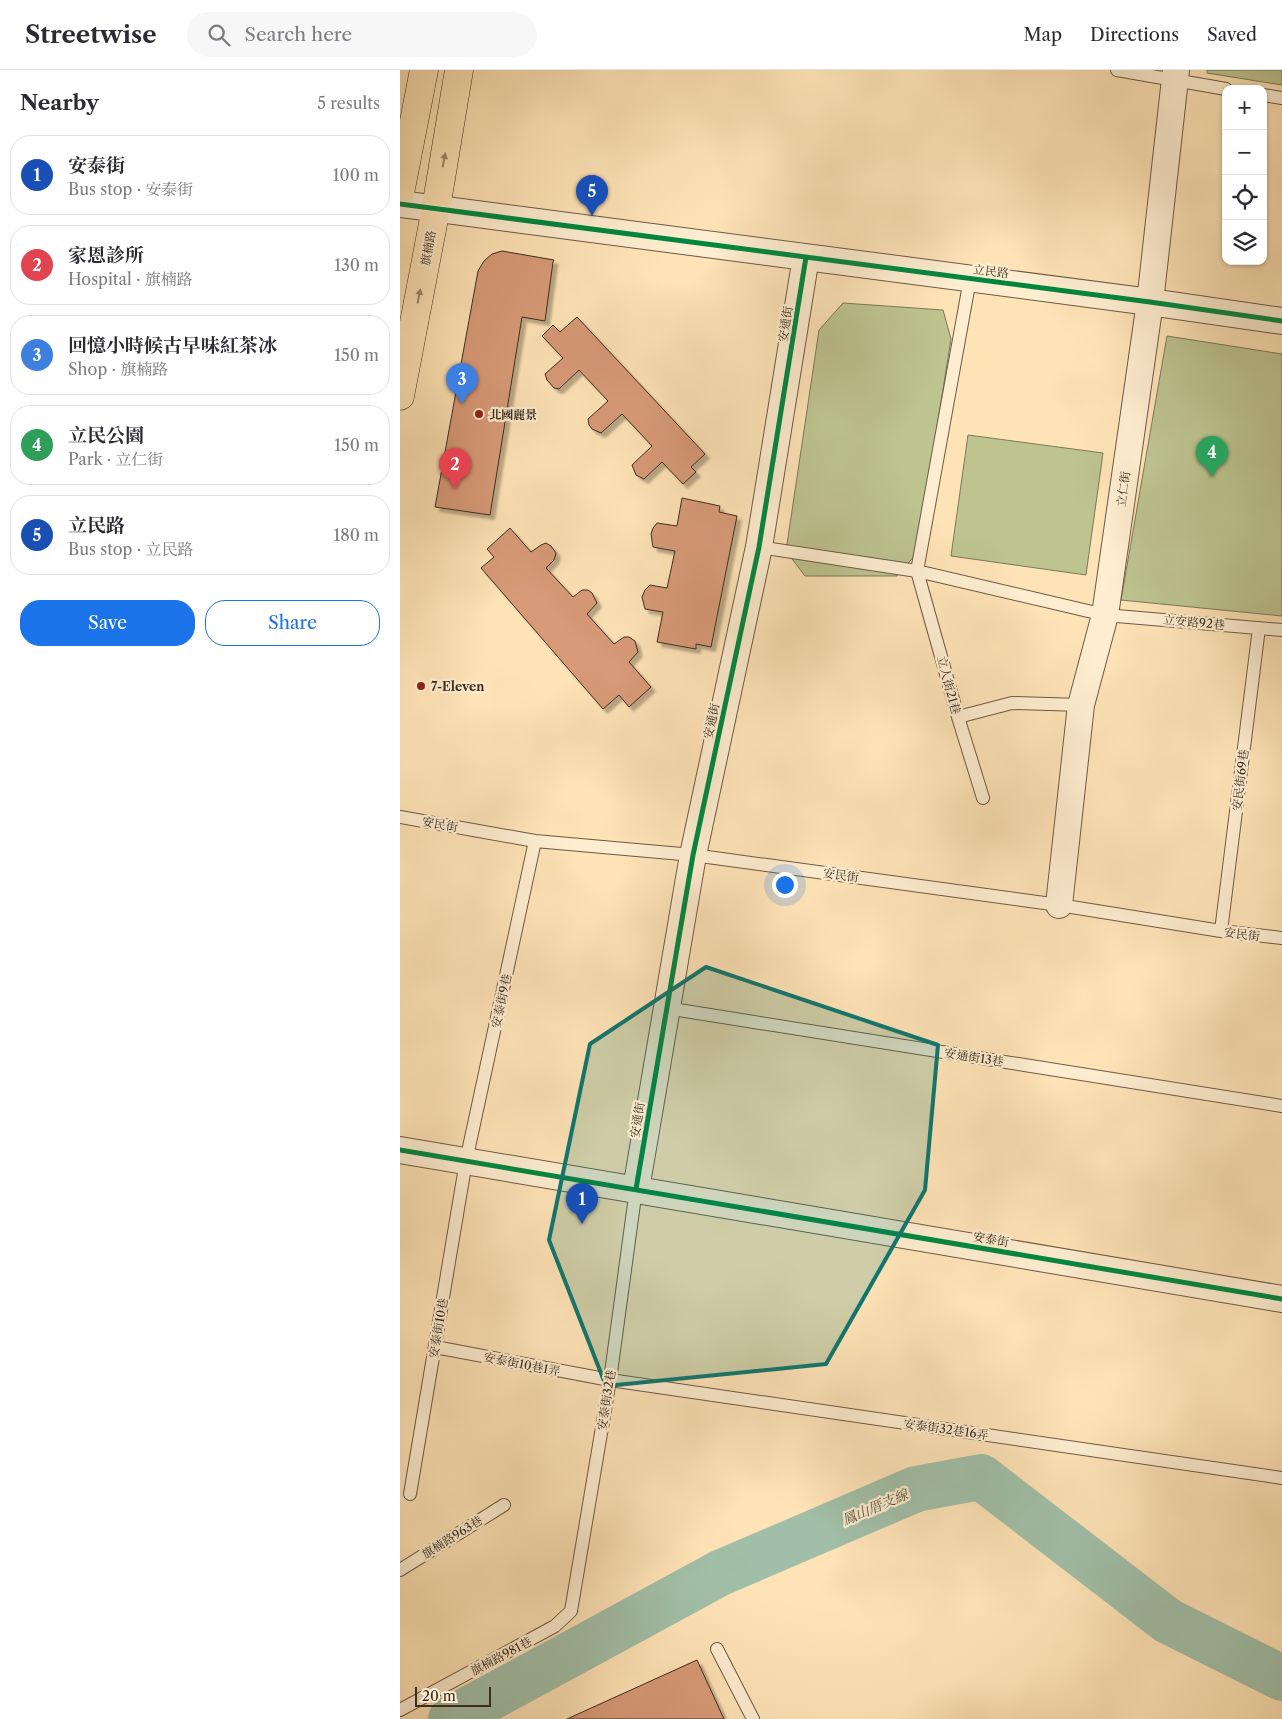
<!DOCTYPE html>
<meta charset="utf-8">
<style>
body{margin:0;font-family:"Libre Caslon Text","Noto Serif TC",serif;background:#f7f7f7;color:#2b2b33}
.controls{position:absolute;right:15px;top:15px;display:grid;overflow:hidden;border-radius:10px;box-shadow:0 1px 4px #0004}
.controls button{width:45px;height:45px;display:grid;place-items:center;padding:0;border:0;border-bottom:1px solid #e1e1e2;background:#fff;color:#2b2b33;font:25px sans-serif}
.scale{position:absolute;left:15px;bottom:12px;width:76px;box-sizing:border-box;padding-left:5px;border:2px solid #3c2d20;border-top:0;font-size:14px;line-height:18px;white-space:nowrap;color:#3c2d20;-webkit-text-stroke:4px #feedd0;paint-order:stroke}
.you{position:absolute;left:384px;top:814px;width:18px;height:18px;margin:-12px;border:4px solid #fff;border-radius:50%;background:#1a73e8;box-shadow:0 0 0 8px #1a73e833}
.badge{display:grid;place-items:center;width:32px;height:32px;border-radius:50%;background:#1a73e8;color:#fff;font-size:16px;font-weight:700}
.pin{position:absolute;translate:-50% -41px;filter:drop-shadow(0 1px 2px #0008)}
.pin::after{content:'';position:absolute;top:26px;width:18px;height:15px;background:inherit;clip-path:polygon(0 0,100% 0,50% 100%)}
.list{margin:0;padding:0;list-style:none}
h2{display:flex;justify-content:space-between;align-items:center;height:65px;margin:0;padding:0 20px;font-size:21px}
h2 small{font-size:16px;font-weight:400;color:#7c7c81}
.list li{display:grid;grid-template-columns:32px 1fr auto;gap:15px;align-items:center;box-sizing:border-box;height:80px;margin:0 10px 10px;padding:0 10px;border:1px solid #e1e1e2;border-radius:20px}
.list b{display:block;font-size:19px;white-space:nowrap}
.list p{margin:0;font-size:16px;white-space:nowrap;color:#7c7c81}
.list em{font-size:16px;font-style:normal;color:#7c7c81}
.actions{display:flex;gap:10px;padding:15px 20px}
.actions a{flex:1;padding:11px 0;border:1px solid #1a73e8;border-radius:20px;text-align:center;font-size:18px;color:#1a73e8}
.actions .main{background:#1a73e8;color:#fff}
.icon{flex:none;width:28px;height:28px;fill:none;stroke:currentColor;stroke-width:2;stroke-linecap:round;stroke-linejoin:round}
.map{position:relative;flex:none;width:882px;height:1649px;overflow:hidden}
header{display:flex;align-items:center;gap:30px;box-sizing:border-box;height:70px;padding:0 25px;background:#fff;border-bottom:1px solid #e1e1e2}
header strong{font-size:24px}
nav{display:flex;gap:28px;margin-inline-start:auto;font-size:18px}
.search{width:350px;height:45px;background:#f7f7f7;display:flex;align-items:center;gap:12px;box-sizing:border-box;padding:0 18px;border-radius:28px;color:#7c7c81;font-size:19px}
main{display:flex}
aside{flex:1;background:#fff}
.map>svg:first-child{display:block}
</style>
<header>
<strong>Streetwise</strong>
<div class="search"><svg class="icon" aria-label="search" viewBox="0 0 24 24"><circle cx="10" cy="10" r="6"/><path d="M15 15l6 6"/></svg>Search here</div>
<nav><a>Map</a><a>Directions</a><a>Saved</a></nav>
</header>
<main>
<aside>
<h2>Nearby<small>5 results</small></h2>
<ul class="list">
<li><span class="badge" style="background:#1a4fb4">1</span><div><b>安泰街</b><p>Bus stop · 安泰街</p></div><em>100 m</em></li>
<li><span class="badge" style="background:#e0444e">2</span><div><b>家恩診所</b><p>Hospital · 旗楠路</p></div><em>130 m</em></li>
<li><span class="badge" style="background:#3f7fe0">3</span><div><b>回憶小時候古早味紅茶冰</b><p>Shop · 旗楠路</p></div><em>150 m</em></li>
<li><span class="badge" style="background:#2e9e5b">4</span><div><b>立民公園</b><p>Park · 立仁街</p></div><em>150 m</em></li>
<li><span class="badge" style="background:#1a4fb4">5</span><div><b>立民路</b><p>Bus stop · 立民路</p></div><em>180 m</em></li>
</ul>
<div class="actions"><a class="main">Save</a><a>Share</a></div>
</aside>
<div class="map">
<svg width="882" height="1649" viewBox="0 0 882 1649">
<defs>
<filter id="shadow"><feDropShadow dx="4.5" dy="4.5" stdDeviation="1" flood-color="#0004"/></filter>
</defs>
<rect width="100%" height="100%" fill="#fee3b6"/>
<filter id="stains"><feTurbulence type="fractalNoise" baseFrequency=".004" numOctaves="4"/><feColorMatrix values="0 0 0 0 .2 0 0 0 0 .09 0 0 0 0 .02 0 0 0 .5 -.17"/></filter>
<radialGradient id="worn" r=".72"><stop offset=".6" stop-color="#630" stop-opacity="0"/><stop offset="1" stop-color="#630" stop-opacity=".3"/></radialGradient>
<path fill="#bdc490" stroke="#7c7858" d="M807,0H882V15L807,3Z
M443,233L543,240L551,269L517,483L497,506H405L386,481L419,260Z
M767,266L882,284V546L721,530Z
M568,365L703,383L686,505L551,486Z"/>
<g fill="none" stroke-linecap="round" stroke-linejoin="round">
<path stroke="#a1bfa8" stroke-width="46" d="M51,1649L320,1503L516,1419L581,1407L768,1551L882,1608"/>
</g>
<path fill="#d89a78" stroke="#3c2d20" filter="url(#shadow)" d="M102,181L154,190L153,192L145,251L122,247L90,445L35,437L78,201L84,191L92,184Z
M177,247L305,384L291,397L296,402L283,414L262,392L244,409L236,405L232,395L252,376L222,344L201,363L192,359L189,355L188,349L208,331L179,300L159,319L154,318L147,310L145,304L163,288L142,266L153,255L160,262Z
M282,428L320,436L319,442L337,446L311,577L296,574V579L257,572L263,542L245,539L242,527L245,520L250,515L267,518L275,481L253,477L251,464L253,458L257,453L277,456Z
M110,458L131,482L141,475L146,473L151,476L156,483L154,490L146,498L173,527L182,520H188L192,523L197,533L187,544L214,574L224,567H229L235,571L238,582L229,592L251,617L229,637L219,625L203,639L81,498L94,487L87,479Z
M297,1590L324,1649H167Z"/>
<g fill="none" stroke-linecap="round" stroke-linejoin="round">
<g stroke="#6c5a46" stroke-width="14">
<path id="service" d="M717,0L826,19
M863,25L882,28
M570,209L517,501L558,647L583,728
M359,477L517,501L705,545L882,560
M558,647L612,633L681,635
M0,747L135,771L293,785L659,835L821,861L882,868
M821,861L859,558
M266,938L882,1036
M35,1277L210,1310L882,1408
M10,1424L66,1091L135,771
M0,1500L104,1435
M317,1579L353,1649
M0,1640L155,1556L171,1541L210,1310L236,1119"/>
</g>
<g stroke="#6c5a46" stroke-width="28">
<path id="minor" d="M0,134L750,232L882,251
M659,835L681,635L705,545L750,232L776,0
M0,1080L882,1229
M236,1119L293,785L359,477L406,187"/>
</g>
<g stroke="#3c2d20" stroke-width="29">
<path id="primary" d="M0,123L24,0
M0,326L36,138L59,0"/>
</g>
<use href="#service" stroke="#feedd0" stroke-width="12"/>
<use href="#minor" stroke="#feedd0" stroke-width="26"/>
<use href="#primary" stroke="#fee3b6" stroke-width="28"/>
<g stroke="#feedd0" stroke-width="8">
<path id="cycleway" d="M0,134L750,232L882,251
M0,1080L882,1229
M236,1119L293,785L359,477L406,187"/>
</g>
<use href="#cycleway" stroke="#00873e" stroke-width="5"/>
</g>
<defs><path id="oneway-solid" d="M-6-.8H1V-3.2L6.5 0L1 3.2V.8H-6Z" transform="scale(1.25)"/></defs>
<g fill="#9d886b">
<use href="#oneway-solid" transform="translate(44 90) rotate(-80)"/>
<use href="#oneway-solid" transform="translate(19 226) rotate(-79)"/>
</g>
<path fill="#0f766e" fill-opacity="0.2" stroke="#0f766e" stroke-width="4" stroke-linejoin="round" d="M306,897L538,975L525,1120L426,1294L206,1316L149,1170L190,974Z"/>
<g fill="#8f2418" stroke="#feedd0" stroke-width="2">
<circle cx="79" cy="344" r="5"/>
<circle cx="21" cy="616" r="5"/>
</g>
<g text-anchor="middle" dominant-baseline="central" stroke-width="4.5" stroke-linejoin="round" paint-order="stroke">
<g font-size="12" fill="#3c2d20" stroke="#feedd0">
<text transform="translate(28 178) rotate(-79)">旗楠路</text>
<text transform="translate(591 201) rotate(7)">立民路</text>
<text transform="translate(385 254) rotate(-81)">安通街</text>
<text transform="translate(723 419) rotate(-82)">立仁街</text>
<text transform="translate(794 552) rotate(5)">立安路92巷</text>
<text transform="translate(549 615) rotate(75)">立人街21巷</text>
<text transform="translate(311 651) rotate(-78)">安通街</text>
<text transform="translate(840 710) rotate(-83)">安民街69巷</text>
<text transform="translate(40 754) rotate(10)">安民街</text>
<text transform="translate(441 805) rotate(8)">安民街</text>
<text transform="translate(842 864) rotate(7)">安民街</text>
<text transform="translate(101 931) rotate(-78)">安泰街9巷</text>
<text transform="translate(574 987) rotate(9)">安通街13巷</text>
<text transform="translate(237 1050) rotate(-81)">安通街</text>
<text transform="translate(591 1169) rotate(10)">安泰街</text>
<text transform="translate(38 1258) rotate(-80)">安泰街10巷</text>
<text transform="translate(122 1294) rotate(11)">安泰街10巷1弄</text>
<text transform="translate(206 1330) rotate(-81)">安泰街32巷</text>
<text transform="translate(546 1359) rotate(8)">安泰街32巷16弄</text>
<text transform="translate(52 1467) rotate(-32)">旗楠路963巷</text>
<text transform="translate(101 1586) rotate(-28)">旗楠路981巷</text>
</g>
<g font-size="12" font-weight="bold" fill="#3c2d20" stroke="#feedd0" text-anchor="start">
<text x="89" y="344">北國麗景</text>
<text x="31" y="616">7-Eleven</text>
</g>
<g font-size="14" font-style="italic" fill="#555242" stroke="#feedd0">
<text transform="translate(475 1437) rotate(-23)">鳳山厝支線</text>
</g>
</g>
<rect width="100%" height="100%" filter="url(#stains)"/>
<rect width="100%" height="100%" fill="url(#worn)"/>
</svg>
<div class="controls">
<button>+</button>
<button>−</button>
<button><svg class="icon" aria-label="locate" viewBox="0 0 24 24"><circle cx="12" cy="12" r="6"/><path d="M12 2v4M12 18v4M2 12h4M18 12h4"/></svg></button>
<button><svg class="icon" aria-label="layers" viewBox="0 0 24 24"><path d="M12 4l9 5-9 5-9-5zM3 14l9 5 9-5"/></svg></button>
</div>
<div class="scale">20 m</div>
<div class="you"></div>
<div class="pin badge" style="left:182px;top:1154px;background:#1a4fb4">1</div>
<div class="pin badge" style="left:55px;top:419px;background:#e0444e">2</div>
<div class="pin badge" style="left:62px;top:334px;background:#3f7fe0">3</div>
<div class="pin badge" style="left:812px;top:407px;background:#2e9e5b">4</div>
<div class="pin badge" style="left:192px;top:146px;background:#1a4fb4">5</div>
</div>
</main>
